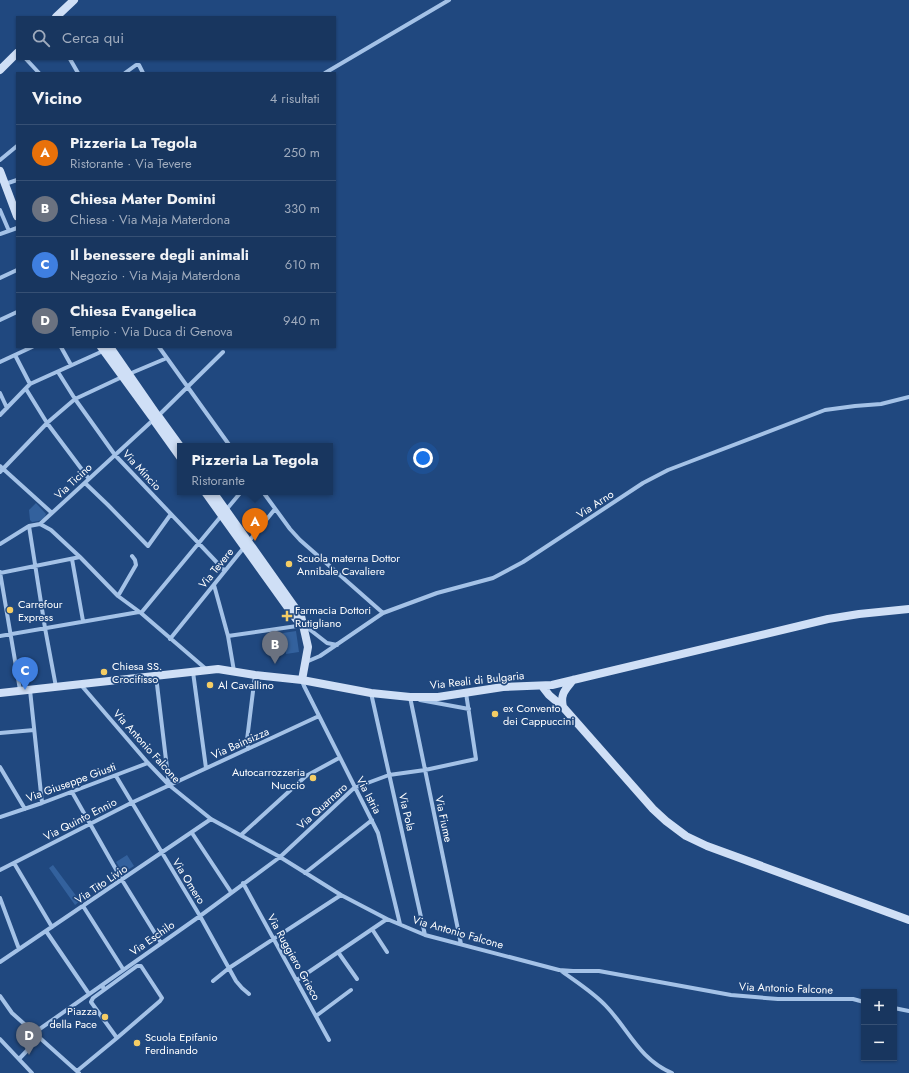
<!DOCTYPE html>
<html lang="it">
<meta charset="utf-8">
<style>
body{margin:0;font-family:Jost,sans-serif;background:#254168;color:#f1f3f6}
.controls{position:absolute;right:12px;bottom:12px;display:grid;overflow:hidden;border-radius:0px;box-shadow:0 1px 3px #0004}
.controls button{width:36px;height:36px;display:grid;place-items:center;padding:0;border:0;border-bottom:1px solid #365074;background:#18365f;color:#f1f3f6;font:20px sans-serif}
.you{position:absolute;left:423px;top:458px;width:14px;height:14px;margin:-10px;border:3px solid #fff;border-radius:50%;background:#1a73e8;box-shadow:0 0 0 6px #1a73e833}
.badge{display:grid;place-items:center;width:26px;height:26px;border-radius:50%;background:#ea580c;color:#fff;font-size:13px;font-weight:700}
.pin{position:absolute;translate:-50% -33px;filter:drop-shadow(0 1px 2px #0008)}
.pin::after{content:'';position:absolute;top:21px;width:14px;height:12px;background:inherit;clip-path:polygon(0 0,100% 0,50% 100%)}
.popup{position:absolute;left:177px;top:443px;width:156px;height:52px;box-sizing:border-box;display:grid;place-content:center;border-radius:0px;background:#18365f;filter:drop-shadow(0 1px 3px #0005);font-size:13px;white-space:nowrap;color:#9fabbd}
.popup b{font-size:15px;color:#f1f3f6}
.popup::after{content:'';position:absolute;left:50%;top:100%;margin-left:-8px;border:8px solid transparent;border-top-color:#18365f}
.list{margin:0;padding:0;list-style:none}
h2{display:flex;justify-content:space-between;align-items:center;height:52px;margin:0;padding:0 16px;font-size:17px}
h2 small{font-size:13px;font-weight:400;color:#9fabbd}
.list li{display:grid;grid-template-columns:26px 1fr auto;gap:12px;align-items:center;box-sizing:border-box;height:56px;padding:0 16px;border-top:1px solid #365074}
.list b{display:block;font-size:15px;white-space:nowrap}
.list p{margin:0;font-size:13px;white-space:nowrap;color:#9fabbd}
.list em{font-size:13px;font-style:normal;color:#9fabbd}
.icon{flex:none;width:22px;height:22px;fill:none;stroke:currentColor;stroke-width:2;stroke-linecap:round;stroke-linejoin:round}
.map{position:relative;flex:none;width:909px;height:1073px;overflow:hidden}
.search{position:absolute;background:#18365f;box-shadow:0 1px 3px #0004;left:16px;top:16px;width:320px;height:44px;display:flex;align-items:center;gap:10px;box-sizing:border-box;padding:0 14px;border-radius:0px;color:#9fabbd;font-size:15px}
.panel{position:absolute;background:#18365f;box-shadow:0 1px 3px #0004;left:16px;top:72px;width:320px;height:276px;border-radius:0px}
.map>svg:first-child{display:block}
</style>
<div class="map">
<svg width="909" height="1073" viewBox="0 0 909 1073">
<rect width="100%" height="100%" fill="#20487f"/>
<path fill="#33619d" d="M36,503L46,514C44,521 38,521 32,522L30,520L29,510Z
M296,631L299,652L286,654L283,633Z
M127,855L134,866L123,873L116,862Z
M53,865L80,901L75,905L49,868Z"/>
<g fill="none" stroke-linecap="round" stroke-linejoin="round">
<path stroke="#a4c2e7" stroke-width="4" d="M26,59L39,73
M70,59L78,73
M125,73L136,65H139L143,73
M325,73L449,0
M0,160L17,146
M5,184L17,180
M0,210L9,231
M0,234L17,228
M0,278L17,270
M0,320L17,312
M61,347L71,365
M159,347L230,446
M15,355L30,384
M0,362L32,347
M58,372L75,399L115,455L225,571
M129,374L167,358
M26,389L47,423L89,479
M0,393L7,408
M0,415L30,384L103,351
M158,416L223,352
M0,466L52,513
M0,472L47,423L75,399L122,377
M85,483L108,505L148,546L171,514
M263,492L290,529L300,540L383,613
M226,510L241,492
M40,524L51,530L80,557L118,596L141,613L206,669
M29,526L45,628L56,687
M0,544L29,526L40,524L152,421
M72,559L83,621
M0,572L20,690
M0,573L80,557
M214,585L228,636L234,671
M118,596L136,565L135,560L132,556
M141,613L222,515
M0,636L139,612
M228,636L304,625L327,643L337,645
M170,639L275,509
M306,662L320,656L383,613L437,593L493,578L523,562L643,483L668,470L825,410L855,406L881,404L909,397
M193,672L206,768
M156,676L169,785
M302,681L304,686L378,833L400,924
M81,685L148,763L169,785L211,819L280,857L341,895L387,919L425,935L559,970L573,971H599L731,995L778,999H853L864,1002
M30,690L42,803
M371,693L425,935
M410,697L461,944
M420,700L469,709
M0,733L34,730
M248,749L247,740L255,675
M0,767L25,809
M116,776L200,916L236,981L242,988L249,994
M72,792L122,880L161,943
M0,817L42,803L148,763
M192,833L231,892
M241,835L306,776L339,758
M14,863L52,927
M0,870L131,803L319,716
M305,873L372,820
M243,883L329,1040
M0,898L19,949
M83,906L123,969
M372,929L387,952
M46,931L89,994
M338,952L357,979
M0,962L211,819
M560,970C575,981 593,992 606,1006C629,1030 639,1059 672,1073
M297,980L387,919
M213,981L229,968L341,895
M104,990L137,966H141L162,998L160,1001L117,1038
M0,996L12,1013L79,1073
M894,1008L909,1011
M316,1016L351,990
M34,1033L200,916L280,857L354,788L389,775L425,770L476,759L466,693
M0,1039L32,1073
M19,1059L39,1038
M77,1071L117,1038L91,1002L93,998L104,990L103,987"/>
<path stroke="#cfdff6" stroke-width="8" d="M56,17L74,0
M0,70L17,53
M0,171L17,216
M101,347L152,417
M110,347L157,415
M159,417L180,446
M155,422L180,457
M205,492L296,619L304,625
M213,492L301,616L308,647L302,680
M542,686L549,695L563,707L653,809L666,821L686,836L707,846L909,920
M0,693L218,669L255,675L302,680L371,693L410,697H438L503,687L552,685L828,619L859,614L909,609
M563,707C560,694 565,690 573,680"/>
</g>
<g fill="#f5cd65" stroke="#20487f" stroke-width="1.5">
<circle cx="289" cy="564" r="4"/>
<circle cx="10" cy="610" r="4"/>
<path d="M285 610h4v4h4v4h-4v4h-4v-4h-4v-4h4z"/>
<circle cx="104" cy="672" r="4"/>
<circle cx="210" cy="685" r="4"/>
<circle cx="495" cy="714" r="4"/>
<circle cx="313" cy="778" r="4"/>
<circle cx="105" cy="1017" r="4"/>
<circle cx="137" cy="1043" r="4"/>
</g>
<g text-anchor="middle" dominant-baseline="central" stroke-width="3.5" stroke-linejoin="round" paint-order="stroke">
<g font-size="11" fill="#fff" stroke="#20487f">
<text transform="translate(142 470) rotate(47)">Via Mincio</text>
<text transform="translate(73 481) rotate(-43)">Via Ticino</text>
<text transform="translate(595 504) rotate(-33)">Via Arno</text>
<text transform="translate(216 568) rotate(-51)">Via Tevere</text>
<text transform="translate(477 680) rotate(-6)">Via Reali di Bulgaria</text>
<text transform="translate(240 743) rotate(-24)">Via Bainsizza</text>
<text transform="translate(147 746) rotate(48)">Via Antonio Falcone</text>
<text transform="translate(71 782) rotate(-20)">Via Giuseppe Giusti</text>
<text transform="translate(369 795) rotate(62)">Via Istria</text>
<text transform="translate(322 806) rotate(-42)">Via Quarnaro</text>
<text transform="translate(407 812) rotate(77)">Via Pola</text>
<text transform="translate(80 819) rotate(-27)">Via Quinto Ennio</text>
<text transform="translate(444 819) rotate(78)">Via Fiume</text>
<text transform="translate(189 881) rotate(58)">Via Omero</text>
<text transform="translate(101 884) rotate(-34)">Via Tito Livio</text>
<text transform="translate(458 932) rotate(16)">Via Antonio Falcone</text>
<text transform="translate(152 938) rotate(-35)">Via Eschilo</text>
<text transform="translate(294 957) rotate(61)">Via Ruggiero Grieco</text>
<text transform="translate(786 988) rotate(2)">Via Antonio Falcone</text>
</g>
<g font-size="11" fill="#fff" stroke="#20487f" text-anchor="start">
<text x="297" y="558">Scuola materna Dottor<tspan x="297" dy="13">Annibale Cavaliere</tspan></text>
<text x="18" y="604">Carrefour<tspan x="18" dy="13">Express</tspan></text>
<text x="295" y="610">Farmacia Dottori<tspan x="295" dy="13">Rutigliano</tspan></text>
<text x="112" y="666">Chiesa SS.<tspan x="112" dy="13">Crocifisso</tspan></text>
<text x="218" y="685">Al Cavallino</text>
<text x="503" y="708">ex Convento<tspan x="503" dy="13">dei Cappuccini</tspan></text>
<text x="305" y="772" text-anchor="end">Autocarrozzeria<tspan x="305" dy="13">Nuccio</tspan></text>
<text x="97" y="1011" text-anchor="end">Piazza<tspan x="97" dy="13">della Pace</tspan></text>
<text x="145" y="1037">Scuola Epifanio<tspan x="145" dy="13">Ferdinando</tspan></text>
</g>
</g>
</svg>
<div class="controls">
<button>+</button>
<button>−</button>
</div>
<div class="you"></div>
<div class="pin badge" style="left:255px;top:541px;background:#e8710a">A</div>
<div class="popup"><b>Pizzeria La Tegola</b>Ristorante</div>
<div class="pin badge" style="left:275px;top:664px;background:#6b7280">B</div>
<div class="pin badge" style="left:25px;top:690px;background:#3f7fe0">C</div>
<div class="pin badge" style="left:29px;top:1055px;background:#6b7280">D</div>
<div class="search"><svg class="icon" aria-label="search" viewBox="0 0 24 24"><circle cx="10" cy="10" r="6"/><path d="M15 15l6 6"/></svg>Cerca qui</div>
<section class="panel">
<h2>Vicino<small>4 risultati</small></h2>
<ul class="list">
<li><span class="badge" style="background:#e8710a">A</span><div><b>Pizzeria La Tegola</b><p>Ristorante · Via Tevere</p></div><em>250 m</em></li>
<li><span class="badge" style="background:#6b7280">B</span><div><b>Chiesa Mater Domini</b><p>Chiesa · Via Maja Materdona</p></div><em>330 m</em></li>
<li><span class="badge" style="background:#3f7fe0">C</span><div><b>Il benessere degli animali</b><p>Negozio · Via Maja Materdona</p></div><em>610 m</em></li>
<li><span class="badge" style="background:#6b7280">D</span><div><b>Chiesa Evangelica</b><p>Tempio · Via Duca di Genova</p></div><em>940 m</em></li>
</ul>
</section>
</div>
